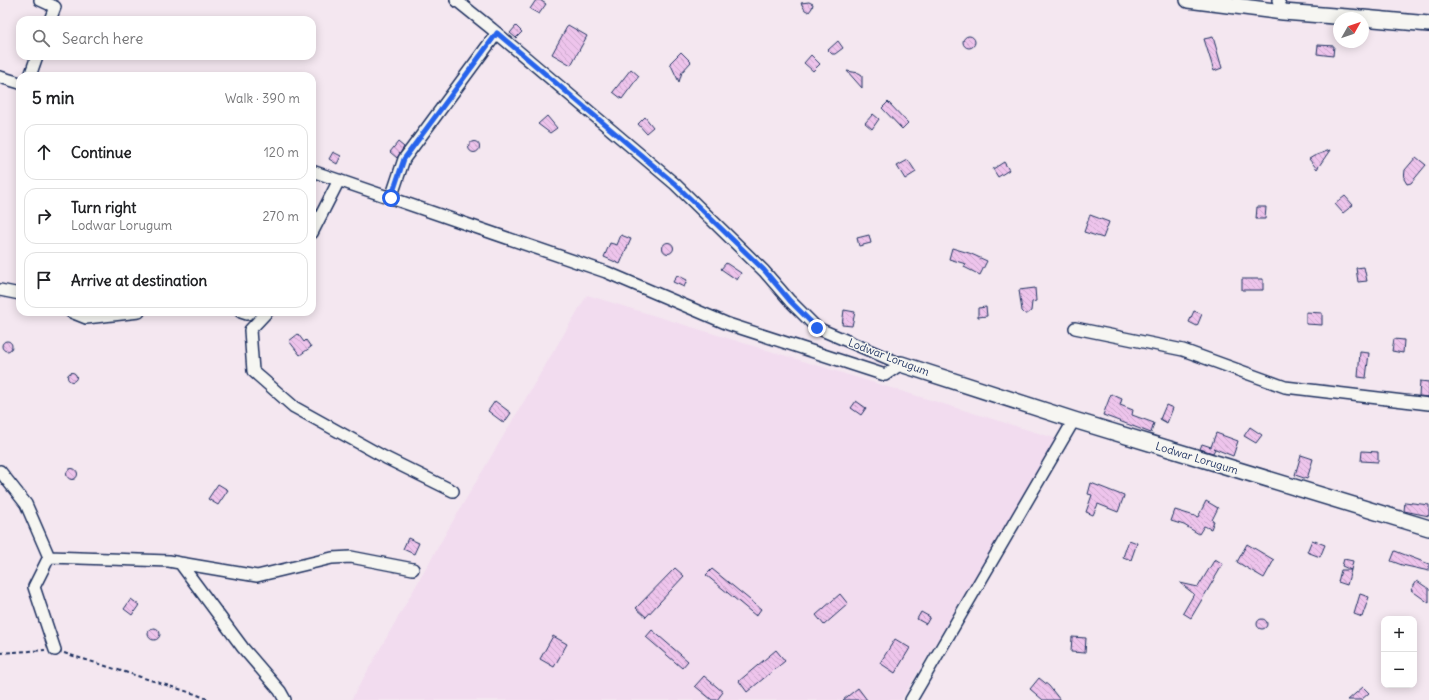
<!DOCTYPE html>
<meta charset="utf-8">
<style>
body{margin:0;font-family:Delius,sans-serif;background:#f2f2f2;color:#202124}
.controls{position:absolute;right:12px;bottom:12px;display:grid;overflow:hidden;border-radius:8px;box-shadow:0 2px 10px #0003}
.controls button{width:36px;height:36px;display:grid;place-items:center;padding:0;border:0;border-bottom:1px solid #e0e0e0;background:#fff;color:#202124;font:20px sans-serif}
.compass{position:absolute;left:1333px;top:12px;width:36px;height:36px;border-radius:50%;background:#fff;box-shadow:0 2px 10px #0003;rotate:50deg}
.stop{position:absolute;width:12px;height:12px;margin:-9px;border:3px solid #2563eb;border-radius:50%;background:#fff}
.stop.end{background:#2563eb;border-color:#fff;box-shadow:0 1px 4px #0008}
.list{margin:0;padding:0;list-style:none}
h2{display:flex;justify-content:space-between;align-items:center;height:52px;margin:0;padding:0 16px;font-size:17px}
h2 small{font-size:13px;font-weight:400;color:#757577}
.list li{display:grid;grid-template-columns:26px 1fr auto;gap:12px;align-items:center;box-sizing:border-box;height:56px;margin:0 8px 8px;padding:0 8px;border:1px solid #e0e0e0;border-radius:12px}
.list b{display:block;font-size:15px;white-space:nowrap}
.list p{margin:0;font-size:13px;white-space:nowrap;color:#757577}
.list em{font-size:13px;font-style:normal;color:#757577}
.icon{flex:none;width:22px;height:22px;fill:none;stroke:currentColor;stroke-width:2;stroke-linecap:round;stroke-linejoin:round}
.map{position:relative;flex:none;width:1429px;height:700px;overflow:hidden}
.search{position:absolute;background:#fff;box-shadow:0 2px 10px #0003;left:16px;top:16px;width:300px;height:44px;display:flex;align-items:center;gap:10px;box-sizing:border-box;padding:0 14px;border-radius:12px;color:#757577;font-size:15px}
.panel{position:absolute;background:#fff;box-shadow:0 2px 10px #0003;left:16px;top:72px;width:300px;height:244px;border-radius:12px}
.map>svg:first-child{display:block}
</style>
<div class="map">
<svg width="1429" height="700" viewBox="0 0 1429 700">
<defs>
<pattern id="building-back-hatch" width="6" height="6" patternUnits="userSpaceOnUse"><rect width="6" height="6" fill="#eec4ec"/><path d="M-1 5l2 2M0 0l6 6M5-1l2 2" fill="none" stroke="#cca9cd"/></pattern>
</defs>
<rect width="100%" height="100%" fill="#f4e7f0"/>
<filter id="ink" filterUnits="userSpaceOnUse"><feTurbulence type="fractalNoise" baseFrequency=".025" numOctaves="2"/><feDisplacementMap in="SourceGraphic" scale="8" xChannelSelector="R" yChannelSelector="G"/><feConvolveMatrix kernelMatrix="1 2 1 2 8 2 1 2 1" color-interpolation-filters="sRGB"/></filter>
<g filter="url(#ink)">
<path fill="#f2dcef" d="M587,295L1058,439L901,700H351L454,519Z"/>
<path fill="url(#building-back-hatch)" stroke="#1b2f5e" d="M536,0H540L546,4L539,14L530,9Z
M809,2L813,4L812,8L809,12L805,10L801,3Z
M568,25L587,36L571,65L552,54Z
M516,26L522,32L516,38L510,33Z
M963 42a6 6 0 1 1 12 0a6 6 0 1 1-12 0Z
M1213,37L1222,68L1214,71L1204,39Z
M838,41L843,48L835,54H832L828,50Z
M1318,45L1334,46L1333,56L1317,54Z
M681,52L691,62L682,72L679,82L670,63Z
M811,55L820,64L813,71L804,63Z
M631,69L639,76L622,99L613,92Z
M847,71L859,73L862,75V88Z
M888,102L908,123L902,129L882,108Z
M873,114L879,119L872,129L865,123Z
M547,116L557,128L550,133L538,124Z
M645,117L653,127L646,133L638,124Z
M468.5 147a5.5 5.5 0 1 1 11 0a5.5 5.5 0 1 1-11 0Z
M398,142L404,147L397,158L390,152Z
M1330,150L1317,169L1309,159L1314,156Z
M333,152L341,156L337,164L329,159Z
M1416,157L1426,165L1411,183L1407,184L1404,179L1405,170Z
M908,160L916,172L905,179L897,166Z
M1004,162L1009,170L998,177L993,169Z
M1345,196L1353,205L1343,213L1335,204Z
M1257,207H1266L1265,219H1256Z
M1090,215L1109,222L1103,238L1084,232Z
M621,235L631,239L620,264L604,257L610,243L617,245Z
M869,235L871,243L859,246L857,238Z
M662.5 248a5.5 5.5 0 1 1 11 0a5.5 5.5 0 1 1-11 0Z
M952,248L969,253L987,261L980,275L964,267L966,264L949,259Z
M726,263L741,273L737,280L721,269Z
M1364,267L1367,281L1358,282L1356,268Z
M677,275L687,280L684,287L673,282Z
M1242,279H1263V290H1242Z
M1035,288L1036,301L1032,302L1031,311L1027,314H1025L1022,311L1019,290Z
M986,307L987,316L978,317V308Z
M844,310L855,312L852,326L842,325Z
M1194,311L1202,314L1197,326L1189,322Z
M1306,312L1322,313V325L1306,324Z
M298,334L304,342L306,340L311,347L300,355L289,341Z
M1394,339L1404,340L1403,353L1392,351Z
M2 346a5 5 0 1 1 10 0a5 5 0 1 1-10 0Z
M1360,352L1369,353L1366,378L1358,377Z
M67.5 377a4.5 4.5 0 1 1 9 0a4.5 4.5 0 1 1-9 0Z
M1420,381L1429,382V397L1419,396Z
M1111,394L1122,399L1120,405L1133,410L1132,415L1154,423L1151,433L1103,415Z
M495,401L511,413L504,423L488,411Z
M856,401L866,408L861,415L851,408Z
M1166,405L1173,408L1167,423L1160,419Z
M1250,427L1262,435L1256,443L1244,436Z
M1216,433L1238,441L1233,456L1213,448L1215,449L1213,453L1200,449L1202,444L1211,447Z
M1362,451L1378,452V462L1361,461Z
M1301,455L1313,459L1307,479L1295,475Z
M66.5 474a5.5 5.5 0 1 1 11 0a5.5 5.5 0 1 1-11 0Z
M1091,483L1124,496L1118,512L1098,504L1093,515L1086,512L1092,495L1088,494Z
M218,484L228,490L218,505L208,499Z
M1206,501L1218,508L1212,520L1214,521L1211,529L1204,526L1199,534L1184,525L1171,521L1175,510L1198,517Z
M1405,502L1429,505V516L1404,511Z
M408,538L419,543L414,554L403,549Z
M1129,540L1137,543L1131,560L1123,557Z
M1312,540L1325,545L1320,557L1307,552Z
M1247,544L1274,560L1264,578L1237,562Z
M1395,551L1429,564V571L1402,565L1391,561Z
M1215,559L1223,564L1191,618L1183,613L1194,594L1180,583L1198,587Z
M1344,559L1353,561L1351,570L1342,566Z
M675,568L684,576L646,617L636,608Z
M712,569L761,609L756,616L706,575Z
M1341,570H1351L1347,585L1338,582Z
M1417,581L1429,589V603L1411,590Z
M840,594L848,604L824,625L816,615Z
M1360,594L1369,597L1362,617L1354,614Z
M131,599L139,605L132,615L124,609Z
M921,612L930,617L926,624L917,619Z
M1257 624a5 5 0 1 1 10 0a5 5 0 1 1-10 0Z
M148 634a6 6 0 1 1 12 0a6 6 0 1 1-12 0Z
M652,630L688,661L682,668L646,637Z
M553,636L567,644L554,667L540,659Z
M1072,637L1086,638L1085,653L1071,652Z
M895,639L910,648L895,673L880,663Z
M776,650L785,661L747,692L739,681Z
M704,676L723,692L717,700H712L695,686Z
M1039,678L1049,686L1060,700H1043L1030,689Z
M1363,687L1369,693L1361,700H1348Z
M858,688L867,700H843Z"/>
<g fill="none" stroke-linecap="round" stroke-linejoin="round">
<g stroke="#1b2f5e" stroke-width="14">
<path id="street" d="M40,0L55,7L50,20
M456,0L492,29L675,184L764,271L790,301L817,328L901,364
M1278,0L1283,12
M30,76L37,56
M0,77L20,83
M312,171L606,272L728,324L885,375L901,364
M391,198L404,159L497,33
M312,233L339,180
M0,290L20,294
M71,312L86,318L139,312
M241,312L247,314L251,312
M267,312L250,330L253,371L294,407L386,458L453,491
M1075,328L1183,350L1285,387L1429,404
M0,471L26,504L49,557L34,587L55,650
M49,557L169,561L180,563L243,648L280,691L285,700
M180,563L257,576L332,558L351,557L413,569
M911,700L1074,420"/>
</g>
<g stroke="#1b2f5e" stroke-width="18">
<path id="secondary" d="M1188,0L1283,12L1360,18
M1363,18L1429,24
M901,364L1074,420L1429,528"/>
</g>
<path stroke="#1b2f5e" stroke-width="2" stroke-dasharray="4 3" stroke-linecap="butt" d="M0,653L45,650
M64,653L195,694L210,700"/>
<use href="#street" stroke="#f6f6f2" stroke-width="11"/>
<use href="#secondary" stroke="#f6f6f2" stroke-width="15"/>
</g>
</g>
<g fill="none" stroke-linecap="round" stroke-linejoin="round" filter="url(#ink)">
<path stroke="#2563eb" stroke-width="5" d="M391,198L404,159L497,33L675,184L764,270L790,301L817,328"/>
</g>
<g text-anchor="middle" dominant-baseline="central" stroke-width="3" stroke-linejoin="round" paint-order="stroke">
<g font-size="11" fill="#1b2f5e" stroke="#f6f6f2">
<text transform="translate(889 357) rotate(21)">Lodwar Lorugum</text>
<text transform="translate(1197 458) rotate(17)">Lodwar Lorugum</text>
</g>
</g>
</svg>
<div class="controls">
<button>+</button>
<button>−</button>
</div>
<svg class="compass" viewBox="-18 -18 36 36"><path d="M0-13l5 13h-10z" fill="#e53935"/><path d="M0 13l5-13h-10z" fill="#757577"/></svg>
<div class="stop" style="left:391px;top:198px"></div>
<div class="stop end" style="left:817px;top:328px"></div>
<div class="search"><svg class="icon" aria-label="search" viewBox="0 0 24 24"><circle cx="10" cy="10" r="6"/><path d="M15 15l6 6"/></svg>Search here</div>
<section class="panel">
<h2>5 min<small>Walk · 390 m</small></h2>
<ul class="list">
<li><svg class="icon" aria-label="ahead" viewBox="0 0 24 24"><path d="M12 20V5M6 11l6-6 6 6"/></svg><div><b>Continue</b></div><em>120 m</em></li>
<li><svg class="icon" aria-label="right" viewBox="0 0 24 24"><path d="M7 20v-9h11M14 6l5 5-5 5"/></svg><div><b>Turn right</b><p>Lodwar Lorugum</p></div><em>270 m</em></li>
<li><svg class="icon" aria-label="arrive" viewBox="0 0 24 24"><path d="M6 21V4h12l-3 4 3 4H6"/></svg><div><b>Arrive at destination</b></div></li>
</ul>
</section>
</div>
